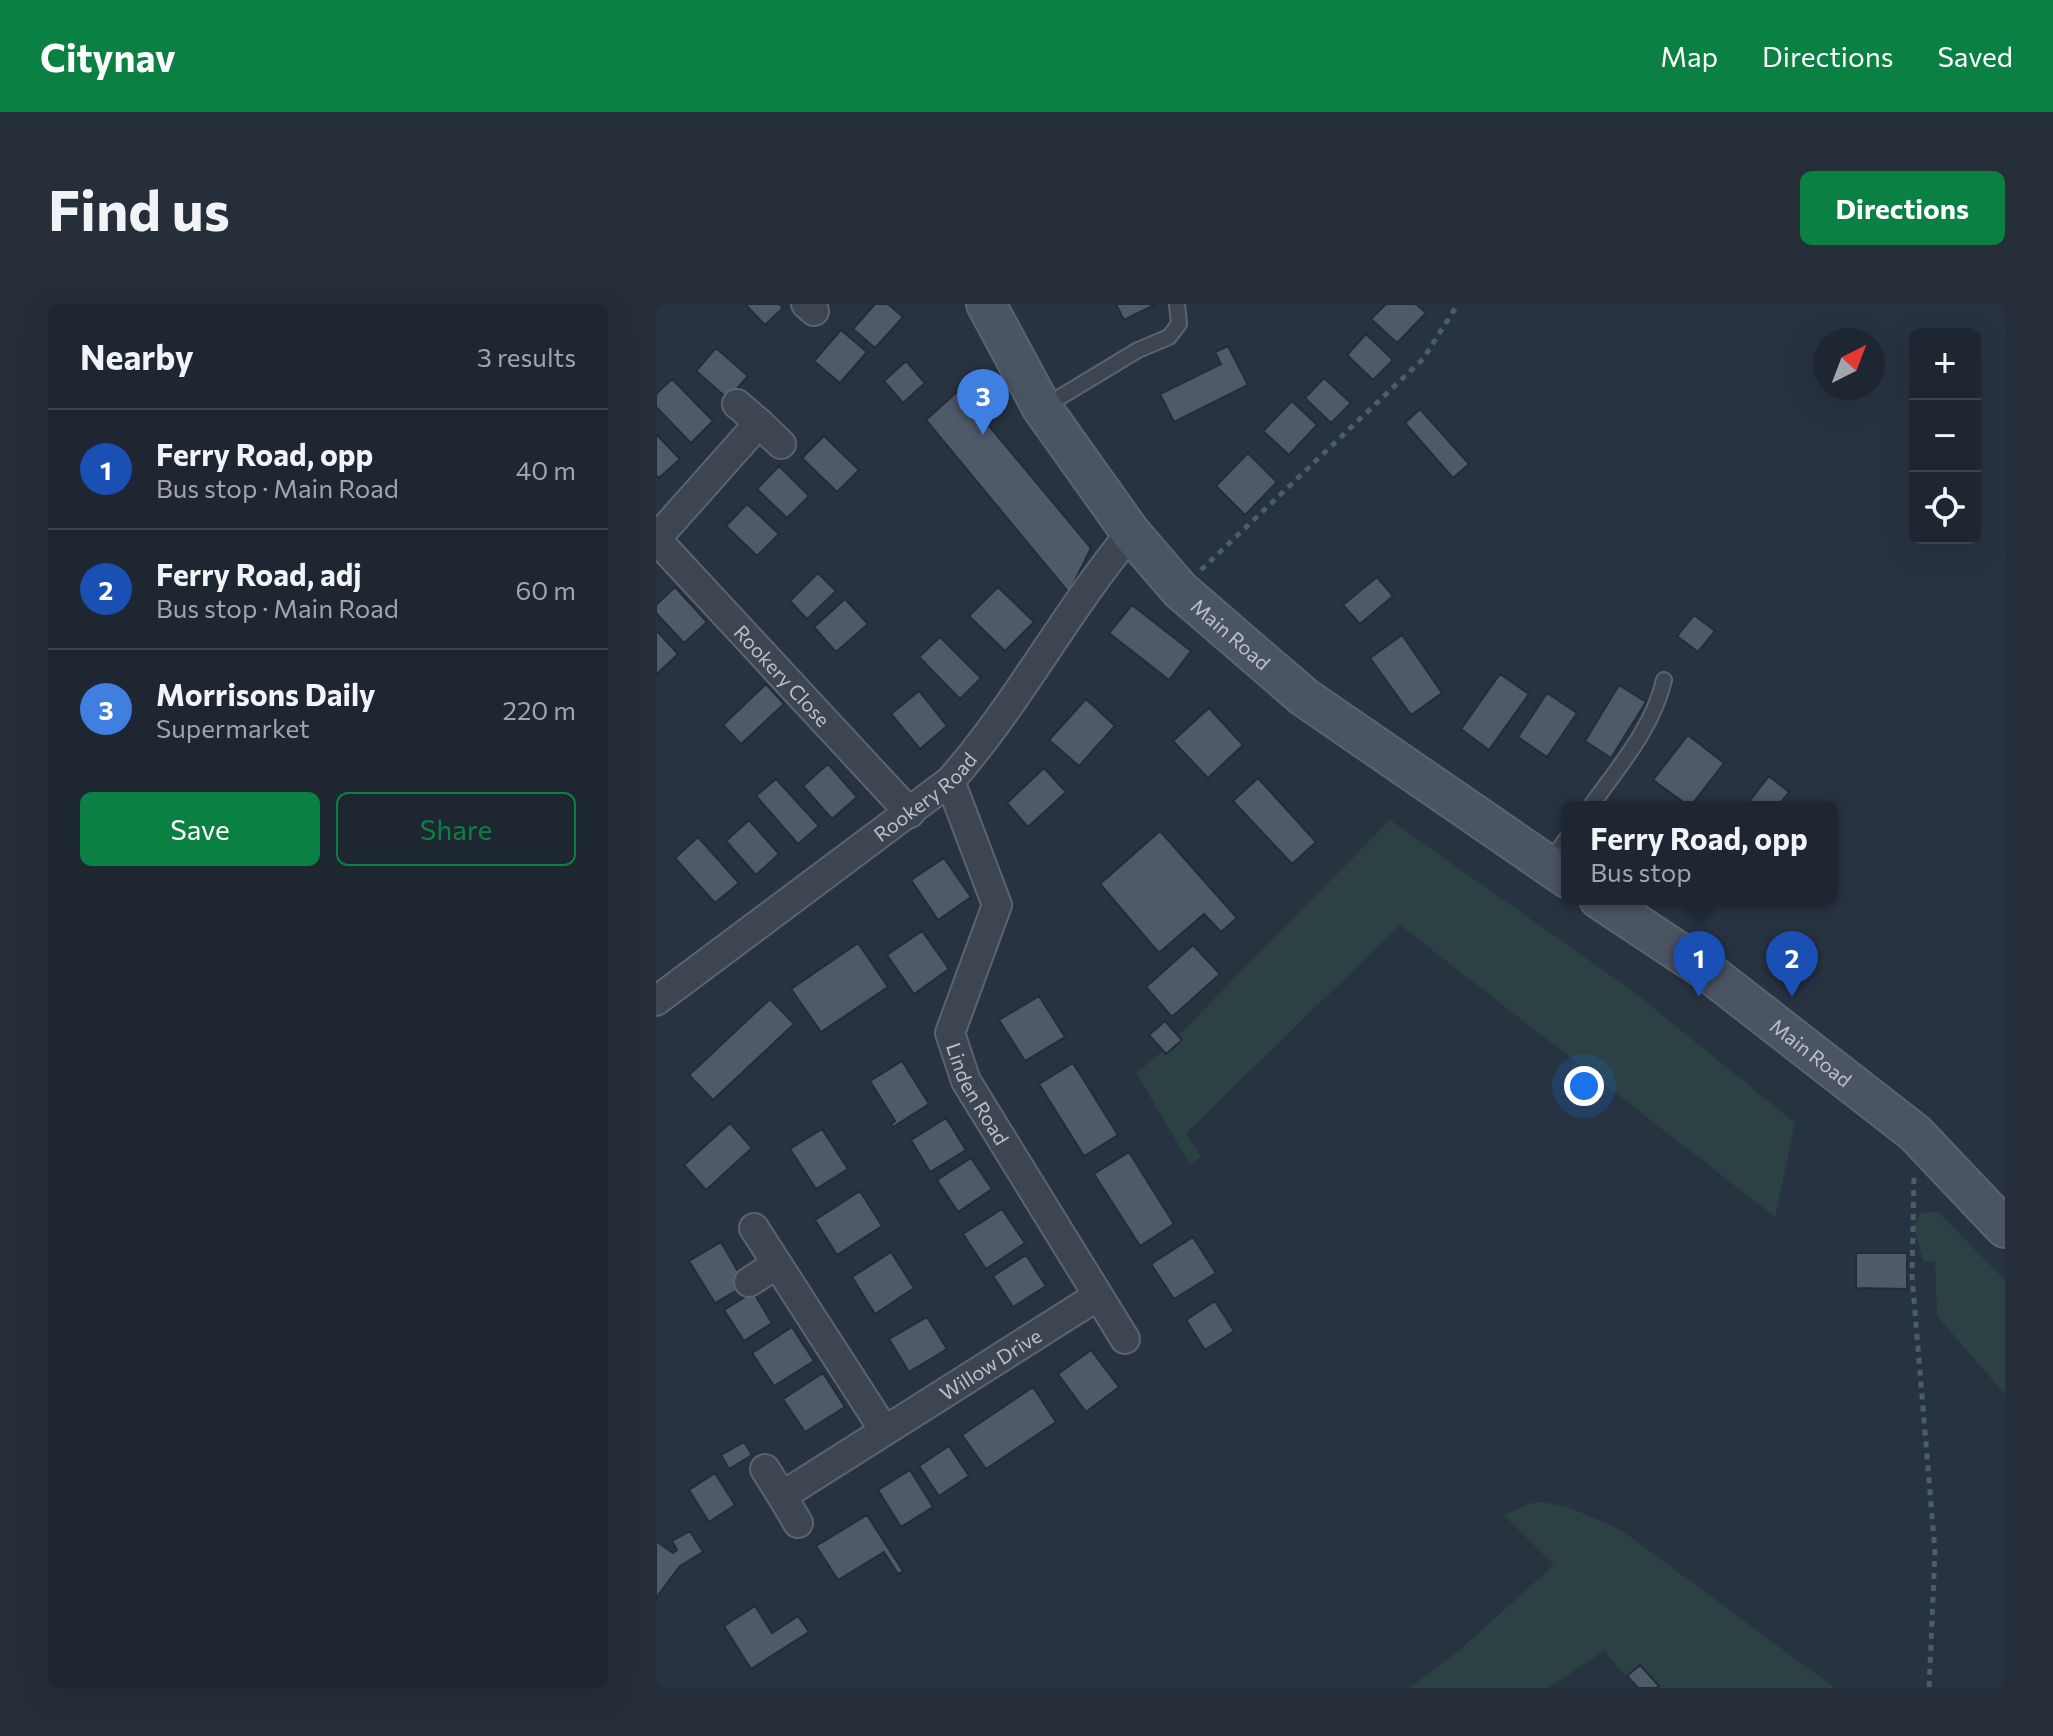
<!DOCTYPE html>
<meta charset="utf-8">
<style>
body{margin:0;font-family:Commissioner,sans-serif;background:#262e39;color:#f1f3f6}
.controls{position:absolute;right:24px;top:24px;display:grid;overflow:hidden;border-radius:12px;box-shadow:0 8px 32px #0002}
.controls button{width:72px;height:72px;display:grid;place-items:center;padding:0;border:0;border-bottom:2px solid #3c434d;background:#1e2631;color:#f1f3f6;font:40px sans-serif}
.compass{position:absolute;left:1157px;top:24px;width:72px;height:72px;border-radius:50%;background:#1e2631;box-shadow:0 8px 32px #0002;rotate:42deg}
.you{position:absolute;left:928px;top:782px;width:28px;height:28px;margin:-20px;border:6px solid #fff;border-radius:50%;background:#1a73e8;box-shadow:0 0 0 12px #1a73e833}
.badge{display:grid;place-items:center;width:52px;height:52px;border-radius:50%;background:#0b8043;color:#fff;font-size:26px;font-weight:700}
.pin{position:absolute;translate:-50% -66px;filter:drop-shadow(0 2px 4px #0008)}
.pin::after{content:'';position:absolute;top:42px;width:28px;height:24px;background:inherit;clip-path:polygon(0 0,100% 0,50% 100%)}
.popup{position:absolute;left:905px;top:497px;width:276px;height:104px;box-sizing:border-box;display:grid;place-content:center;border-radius:12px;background:#1e2631;filter:drop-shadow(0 2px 6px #0005);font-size:26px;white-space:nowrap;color:#a1a5ab}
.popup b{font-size:30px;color:#f1f3f6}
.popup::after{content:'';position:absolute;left:50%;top:100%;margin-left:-16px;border:16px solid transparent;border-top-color:#1e2631}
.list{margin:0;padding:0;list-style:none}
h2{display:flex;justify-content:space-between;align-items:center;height:104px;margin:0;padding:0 32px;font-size:34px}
h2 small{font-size:26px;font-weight:400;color:#a1a5ab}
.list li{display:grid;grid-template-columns:52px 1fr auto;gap:24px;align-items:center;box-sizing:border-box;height:120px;padding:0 32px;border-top:2px solid #3c434d}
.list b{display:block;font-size:30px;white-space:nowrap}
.list p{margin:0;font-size:26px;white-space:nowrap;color:#a1a5ab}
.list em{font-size:26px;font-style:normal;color:#a1a5ab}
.actions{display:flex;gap:16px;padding:24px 32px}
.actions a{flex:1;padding:18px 0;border:2px solid #0b8043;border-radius:12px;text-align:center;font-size:28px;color:#0b8043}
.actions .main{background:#0b8043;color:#fff}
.icon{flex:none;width:44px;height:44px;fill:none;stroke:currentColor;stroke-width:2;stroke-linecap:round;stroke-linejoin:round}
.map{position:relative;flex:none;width:1349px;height:1384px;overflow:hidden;border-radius:12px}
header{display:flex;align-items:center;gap:48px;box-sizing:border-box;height:112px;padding:0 40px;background:#0b8043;color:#fff}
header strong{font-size:38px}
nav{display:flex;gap:44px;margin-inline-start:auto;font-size:28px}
.intro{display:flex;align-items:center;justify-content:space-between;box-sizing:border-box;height:192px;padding:0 48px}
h1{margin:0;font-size:56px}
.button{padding:20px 36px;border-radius:12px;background:#0b8043;color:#fff;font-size:28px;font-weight:700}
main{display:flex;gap:48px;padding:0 48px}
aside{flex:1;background:#1e2631;border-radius:12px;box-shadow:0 8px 32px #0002}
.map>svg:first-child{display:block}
</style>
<header>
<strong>Citynav</strong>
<nav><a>Map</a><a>Directions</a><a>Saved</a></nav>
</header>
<div class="intro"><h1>Find us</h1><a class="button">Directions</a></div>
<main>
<aside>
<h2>Nearby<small>3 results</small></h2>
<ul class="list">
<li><span class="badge" style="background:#1a4fb4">1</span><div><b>Ferry Road, opp</b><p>Bus stop · Main Road</p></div><em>40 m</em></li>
<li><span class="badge" style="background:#1a4fb4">2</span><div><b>Ferry Road, adj</b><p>Bus stop · Main Road</p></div><em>60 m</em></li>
<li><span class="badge" style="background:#3f7fe0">3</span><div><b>Morrisons Daily</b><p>Supermarket</p></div><em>220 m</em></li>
</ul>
<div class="actions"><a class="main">Save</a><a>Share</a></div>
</aside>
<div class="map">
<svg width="1349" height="1384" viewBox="0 0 1349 1384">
<rect width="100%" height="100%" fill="#283341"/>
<path fill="#2b4143" d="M734,516L978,688L1139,819L1119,913L744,621L530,829L545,853L534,860L480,769L507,747Z
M1282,908L1349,976V1090L1281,1012L1279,959L1267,957L1258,922L1265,909Z
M887,1198L917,1205L965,1226L1179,1384H980L948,1347L892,1384H753L799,1350L898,1261L848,1211L871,1200Z"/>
<path fill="#4f5a69" stroke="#232c38" stroke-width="2" d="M89,0H123L127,4L109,21Z
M219,0H232L247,13L219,44L197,25Z
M460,0H500L468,16Z
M730,0H760L770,9L741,39L715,15Z
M185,26L211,48L184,79L158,57Z
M710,30L737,56L717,76L691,51Z
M572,42L592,81L518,118L504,90L565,60L559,48Z
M60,44L92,72L72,95L40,67Z
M250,57L269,79L247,99L228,77Z
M668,74L695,99L675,119L649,94Z
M16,75L57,117L35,139L0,103V90Z
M303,86L435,244L413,289L270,116Z
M636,97L661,121L633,151L607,127Z
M764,105L813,160L797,174L749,119Z
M0,130L24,155L3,174L0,171Z
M168,132L203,166L181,188L146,154Z
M592,149L621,178L589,211L560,182Z
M123,162L153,192L131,214L101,185Z
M91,200L123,230L101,252L70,222Z
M162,269L180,287L151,315L134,297Z
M721,273L737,292L704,320L687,301Z
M19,283L51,318L28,339L0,309V301Z
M342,283L378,318L349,347L313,312Z
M189,295L212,320L180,348L158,323Z
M476,301L535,347L513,376L453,329Z
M1038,311L1059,327L1042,348L1021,332Z
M0,326L22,350L0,371Z
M746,331L786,389L755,411L714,354Z
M284,333L325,374L304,395L263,353Z
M844,370L873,390L833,446L805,425Z
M110,380L128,400L85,440L67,421Z
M963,381L990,398L955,454L929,437Z
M263,387L291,422L264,445L235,410Z
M891,389L921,409L891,453L862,433Z
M430,395L459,422L423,462L393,436Z
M553,404L587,441L552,474L517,437Z
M1032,431L1068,459L1034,503L997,476Z
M172,460L201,493L176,515L147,482Z
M388,464L410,488L372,523L351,499Z
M1113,472L1133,488L1121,503H1089Z
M602,474L660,538L636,560L577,497Z
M120,475L163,522L142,540L100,492Z
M93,516L123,550L100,571L70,537Z
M504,527L581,614L565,628L548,610L503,649L444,580Z
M42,533L83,579L59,599L19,554Z
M288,554L315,593L282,616L255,576Z
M266,627L293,665L258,690L231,651Z
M202,639L232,683L165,728L135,685Z
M537,641L564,670L516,713L490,683Z
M383,692L409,733L369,757L343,716Z
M114,695L138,720L57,796L33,771Z
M509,717L526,736L510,750L493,731Z
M246,757L273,800L237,823L235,820L239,817L214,777Z
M417,759L462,831L428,852L383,780Z
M290,814L310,846L274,868L255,836Z
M74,819L96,844L50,886L28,861Z
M166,825L192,865L160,885L134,845Z
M473,848L518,920L484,942L438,870Z
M315,854L336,885L302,908L281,876Z
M204,887L226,922L181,951L159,916Z
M346,905L369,939L330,965L307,930Z
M537,933L560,969L518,995L495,960Z
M65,938L90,981L59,999L33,957Z
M235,948L258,984L219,1010L196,973Z
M1200,949H1251V985L1200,984Z
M370,951L390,982L357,1003L337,972Z
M97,988L116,1019L88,1037L68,1006Z
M559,997L578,1027L549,1046L530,1016Z
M271,1013L291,1045L253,1068L233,1035Z
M136,1023L158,1057L118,1082L96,1049Z
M435,1046L463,1083L430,1108L402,1070Z
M167,1069L189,1103L149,1128L127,1095Z
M377,1083L400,1118L330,1165L306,1131Z
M88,1138L96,1151L73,1165L65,1151Z
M293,1142L313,1172L283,1192L263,1162Z
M254,1166L277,1203L245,1223L222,1186Z
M59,1169L79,1201L53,1218L33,1186Z
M211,1211L247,1267L242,1270L228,1248L182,1276L160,1242Z
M34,1227L47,1248L24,1262L0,1294V1237L17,1249L21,1246L16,1237Z
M99,1302L116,1329L142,1312L153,1328L95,1365L68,1322Z
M984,1361L1003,1382L1001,1384H982L971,1372Z"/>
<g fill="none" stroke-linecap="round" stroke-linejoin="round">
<g stroke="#5b636e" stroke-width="18">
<path id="lane" d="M386,104L482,46L513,33L523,20L521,0
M934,503C962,464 997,424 1008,376
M892,561L911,534"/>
</g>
<g stroke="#5b636e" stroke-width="32">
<g id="street">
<path d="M150,0L158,7"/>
<path d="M81,100L103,119"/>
<path id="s1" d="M0,235L254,509"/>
<path d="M0,235L103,119L125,140"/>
<path id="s2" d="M294,477L341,601L294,729L310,777L469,1035"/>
<path id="s3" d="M0,697L294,477C362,400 409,308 475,229"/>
<path d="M98,924L228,1126"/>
<path d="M93,978L121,960"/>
<path d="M109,1165L126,1192"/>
<path id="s4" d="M142,1219L126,1192L440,993"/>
</g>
</g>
<g stroke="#5b636e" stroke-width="42">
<g id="secondary">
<path id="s5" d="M330,0L386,104L475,229L524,286L648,393L911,574"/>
<path id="s6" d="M943,595L1047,664L1259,829L1349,924"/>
</g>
</g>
<path stroke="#4b5e61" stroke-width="5" stroke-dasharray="6 6" stroke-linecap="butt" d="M545,266L767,55L802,0
M1258,874L1256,972L1279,1248L1273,1384"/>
<use href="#lane" stroke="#3d4551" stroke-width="14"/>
<use href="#street" stroke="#3d4551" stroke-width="28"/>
<use href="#secondary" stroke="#4b5463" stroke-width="38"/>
</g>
<g text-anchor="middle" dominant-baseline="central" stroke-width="6" stroke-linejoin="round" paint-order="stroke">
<g font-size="20" fill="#bac0cb" stroke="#212a36">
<text stroke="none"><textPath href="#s5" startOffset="414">Main Road</textPath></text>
<text stroke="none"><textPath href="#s1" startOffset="186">Rookery Close</textPath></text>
<text stroke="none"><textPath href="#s3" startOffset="338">Rookery Road</textPath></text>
<text stroke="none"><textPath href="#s6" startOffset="262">Main Road</textPath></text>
<text stroke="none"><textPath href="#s2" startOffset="336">Linden Road</textPath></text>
<text stroke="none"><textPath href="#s4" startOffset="278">Willow Drive</textPath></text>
</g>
</g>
</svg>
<div class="controls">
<button>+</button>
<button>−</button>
<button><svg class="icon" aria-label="locate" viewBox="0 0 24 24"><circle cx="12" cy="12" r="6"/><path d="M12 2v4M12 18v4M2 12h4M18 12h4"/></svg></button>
</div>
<svg class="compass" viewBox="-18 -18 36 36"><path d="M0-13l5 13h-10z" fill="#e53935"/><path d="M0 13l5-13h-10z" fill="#a1a5ab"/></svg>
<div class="you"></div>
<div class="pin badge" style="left:1043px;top:693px;background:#1a4fb4">1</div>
<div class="popup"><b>Ferry Road, opp</b>Bus stop</div>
<div class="pin badge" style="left:1136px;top:693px;background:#1a4fb4">2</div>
<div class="pin badge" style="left:327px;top:131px;background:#3f7fe0">3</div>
</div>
</main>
